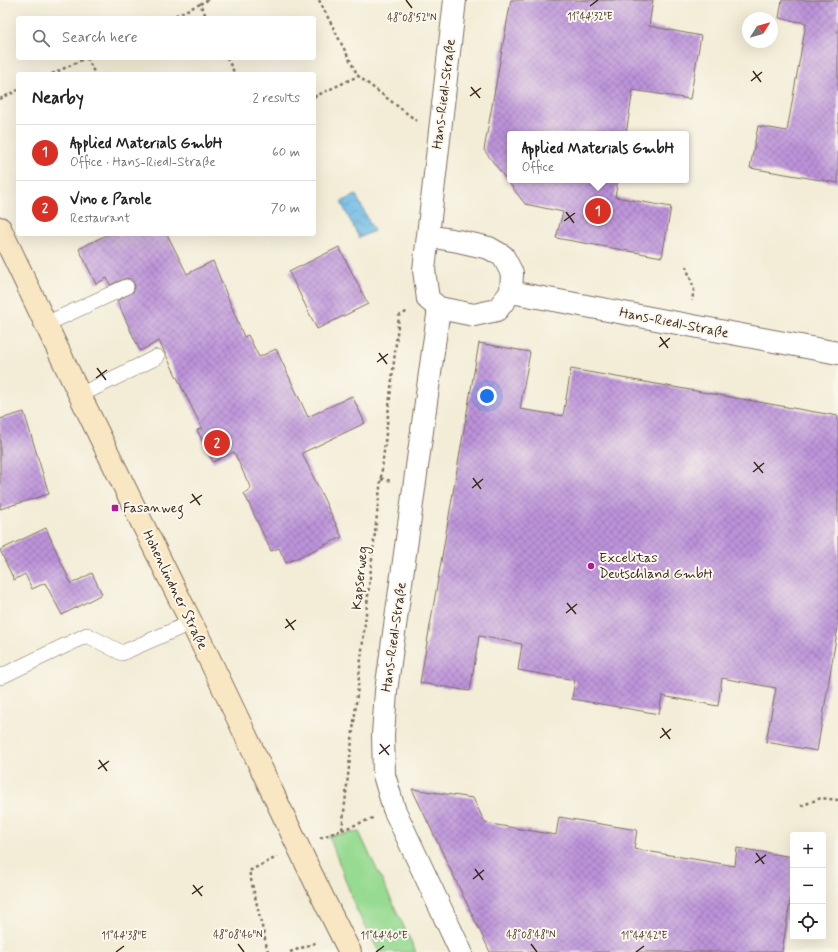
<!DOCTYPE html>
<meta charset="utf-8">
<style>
body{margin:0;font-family:Mynerve,sans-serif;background:#f2f2f2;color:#222}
.controls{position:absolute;right:12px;bottom:12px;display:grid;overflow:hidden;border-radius:4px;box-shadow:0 4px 16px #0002}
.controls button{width:36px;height:36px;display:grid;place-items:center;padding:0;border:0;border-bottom:1px solid #e0e0e0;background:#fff;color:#222;font:20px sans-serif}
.compass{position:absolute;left:742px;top:12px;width:36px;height:36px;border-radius:50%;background:#fff;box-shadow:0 4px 16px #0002;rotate:53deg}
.you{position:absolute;left:487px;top:396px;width:14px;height:14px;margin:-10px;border:3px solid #fff;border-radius:50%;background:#1a73e8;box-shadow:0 0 0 6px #1a73e833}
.badge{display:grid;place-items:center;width:26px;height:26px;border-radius:50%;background:#d93025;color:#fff;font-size:13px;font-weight:700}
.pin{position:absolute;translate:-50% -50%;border:2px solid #fff;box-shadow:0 1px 4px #0006}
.popup{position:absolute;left:507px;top:131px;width:182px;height:52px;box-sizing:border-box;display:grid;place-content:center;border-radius:4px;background:#fff;filter:drop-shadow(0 1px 3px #0005);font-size:13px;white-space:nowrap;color:#767676}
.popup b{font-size:15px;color:#222}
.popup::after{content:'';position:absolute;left:50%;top:100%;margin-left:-8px;border:8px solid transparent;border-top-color:#fff}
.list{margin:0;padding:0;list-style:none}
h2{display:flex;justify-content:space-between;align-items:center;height:52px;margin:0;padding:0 16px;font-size:17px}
h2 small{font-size:13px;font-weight:400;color:#767676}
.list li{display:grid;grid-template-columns:26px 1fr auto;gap:12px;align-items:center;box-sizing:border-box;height:56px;padding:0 16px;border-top:1px solid #e0e0e0}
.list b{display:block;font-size:15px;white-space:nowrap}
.list p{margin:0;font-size:13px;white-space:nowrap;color:#767676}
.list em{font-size:13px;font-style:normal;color:#767676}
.icon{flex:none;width:22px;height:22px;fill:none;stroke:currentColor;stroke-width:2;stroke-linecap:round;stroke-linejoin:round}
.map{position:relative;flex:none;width:838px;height:952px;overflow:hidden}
.search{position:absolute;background:#fff;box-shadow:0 4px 16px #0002;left:16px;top:16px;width:300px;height:44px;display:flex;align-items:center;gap:10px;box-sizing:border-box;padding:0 14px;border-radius:4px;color:#767676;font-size:15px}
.panel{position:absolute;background:#fff;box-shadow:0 4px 16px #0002;left:16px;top:72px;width:300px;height:164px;border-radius:4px}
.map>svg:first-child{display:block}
</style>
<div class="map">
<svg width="838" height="952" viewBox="0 0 838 952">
<defs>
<pattern id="water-waves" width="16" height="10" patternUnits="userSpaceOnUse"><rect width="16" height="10" fill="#6ab9e5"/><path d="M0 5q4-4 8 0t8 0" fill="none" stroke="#5897b9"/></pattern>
<pattern id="building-cross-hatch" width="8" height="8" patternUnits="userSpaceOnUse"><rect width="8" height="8" fill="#bc93da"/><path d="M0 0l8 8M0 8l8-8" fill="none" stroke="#9a78b0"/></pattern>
</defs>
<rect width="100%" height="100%" fill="#fbf7ec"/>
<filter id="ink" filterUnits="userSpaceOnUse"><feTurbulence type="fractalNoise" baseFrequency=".025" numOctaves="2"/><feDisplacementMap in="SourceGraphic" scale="8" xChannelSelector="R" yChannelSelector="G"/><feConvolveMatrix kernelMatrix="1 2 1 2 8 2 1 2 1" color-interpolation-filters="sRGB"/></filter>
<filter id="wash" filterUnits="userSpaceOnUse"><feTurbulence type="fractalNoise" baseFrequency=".012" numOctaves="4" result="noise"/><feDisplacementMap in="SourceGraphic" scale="16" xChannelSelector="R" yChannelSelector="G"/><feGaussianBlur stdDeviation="0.9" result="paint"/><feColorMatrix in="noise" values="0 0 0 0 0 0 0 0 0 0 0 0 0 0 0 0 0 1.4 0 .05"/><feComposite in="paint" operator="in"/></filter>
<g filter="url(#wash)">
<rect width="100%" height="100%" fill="#f3edd7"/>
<path fill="#97db93" stroke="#698258" d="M359,832L416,952H379L357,911L329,836Z"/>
<path fill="url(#water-waves)" stroke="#527282" d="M356,195L374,231L359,238L341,202Z"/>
<g id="blocks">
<path fill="url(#building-cross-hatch)" d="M511,0H653L649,26L701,36L690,99L633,90L626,134H510V180H618L615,197L671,207L662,257L556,238L563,212L525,204L484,150Z
M782,0H838V183L750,168L758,126L787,131L806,23L779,18Z
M108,234H167L187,274L213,261L244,337L248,335L259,357L276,349L308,417L352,396L365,423L302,453L342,537L286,563L279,548L271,551L244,493L251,489L234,452L213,462L197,430L202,428L159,341L140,351L117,301L133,292L135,287L134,283L131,279L126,278L110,285L107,278L96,284L79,249Z
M339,247L368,304L317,329L289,272Z
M479,343L530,352L520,409L563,416L571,369L838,416V627L817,751L766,742L776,688L722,678L718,706L662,696L659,714L572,699L575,680L518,670L522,644L479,636L470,691L420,683Z
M24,412L49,494L0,509V419Z
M46,528L71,584L92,573L102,594L62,615L45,583L32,589L25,574L14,580L0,550Z
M412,789L473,798L485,823L556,835L559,817L637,830L634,849L735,866L737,848L793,857V883L782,952H490Z"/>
</g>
</g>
<g filter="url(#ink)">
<use href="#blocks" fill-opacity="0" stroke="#7b6e5f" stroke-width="1"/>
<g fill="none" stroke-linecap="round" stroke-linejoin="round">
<g stroke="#7b6e5f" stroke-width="16">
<path id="lane" d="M46,324L126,287
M80,395L157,357
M0,677L87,635L122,653L190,623"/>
</g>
<g stroke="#7b6e5f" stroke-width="24">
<path id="street" d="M428,236L458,241L489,248L503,256L512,273L511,292L497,310L474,315L439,308L428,299L424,270L455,0
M511,292L838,353
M439,308L386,691L383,735L384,775L394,809L461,952"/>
</g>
<g stroke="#7b6e5f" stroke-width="24">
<path id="secondary" d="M0,228C66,368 134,508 203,646C253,748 298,851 350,952"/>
</g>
<path stroke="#7b6e5f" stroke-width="2.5" stroke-dasharray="3 3" stroke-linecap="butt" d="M319,0L358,76
M200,4L208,0
M170,18L200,4L207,18
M87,58L95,74
M227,58L235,74
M52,74L86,58
M314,97L358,76L417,121
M0,99L18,90
M686,266L694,289L692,301
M381,479L392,481
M801,806L821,798L838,800
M342,830L373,818
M320,838L342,830L399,316L408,311
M268,952L249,871L277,857
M290,952L318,942"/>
<use href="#lane" stroke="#fff" stroke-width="15"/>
<use href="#street" stroke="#fff" stroke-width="22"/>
<use href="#secondary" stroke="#f9e7c3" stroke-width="22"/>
</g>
</g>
<path fill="none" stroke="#3b2a1e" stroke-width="1.5" d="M406,0L412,8M590,6L598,0M753,71L761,82M751,81L762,72M471,87L480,98M470,96L481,88M566,212L574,223M564,221L575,213M660,337L668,348M659,347L670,338M379,353L387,364M377,362L388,354M97,368L106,380M96,378L107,370M754,462L763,473M753,472L764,463M473,478L481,489M472,488L483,479M192,494L200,505M190,503L202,495M567,603L576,614M566,613L577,604M286,619L294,630M285,628L296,620M662,728L670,739M660,738L671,729M380,744L389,755M379,754L390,745M99,760L107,771M98,769L109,761M756,853L764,864M755,863L766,855M475,869L483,880M473,879L484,870M193,885L202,896M192,894L203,886M238,944L244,952M531,944L537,952M116,952L124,946M376,952L384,946M636,952L644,946"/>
<g fill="#b5179e" stroke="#fbf7ec" stroke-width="1.5">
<rect x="111" y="504" width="8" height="8" rx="2"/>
<circle cx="591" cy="566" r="4"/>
</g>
<g text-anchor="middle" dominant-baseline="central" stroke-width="4" stroke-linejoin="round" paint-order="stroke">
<g font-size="14" fill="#3b2a1e" stroke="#fbf7ec">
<text transform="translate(444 94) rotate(-83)">Hans-Riedl-Straße</text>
<text transform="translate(674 323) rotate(11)">Hans-Riedl-Straße</text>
<text transform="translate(360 578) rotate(-84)">Kapserweg</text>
<text transform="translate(175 590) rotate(64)">Hohenlindner Straße</text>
<text transform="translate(394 637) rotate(-82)">Hans-Riedl-Straße</text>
</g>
<g font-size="14" fill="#3b2a1e" stroke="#fbf7ec" text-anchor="start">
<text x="123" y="508">Fasanweg</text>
<text x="599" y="558">Excelitas<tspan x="599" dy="16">Deutschland GmbH</tspan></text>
</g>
</g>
<g font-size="10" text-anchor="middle" fill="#3b2a1e" stroke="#fbf7ec" stroke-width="4" stroke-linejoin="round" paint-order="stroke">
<text x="590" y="20">11°44'32"E</text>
<text x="412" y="21">48°08'52"N</text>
<text x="238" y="938">48°08'46"N</text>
<text x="531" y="938">48°08'48"N</text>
<text x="124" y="939">11°44'38"E</text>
<text x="384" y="939">11°44'40"E</text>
<text x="644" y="939">11°44'42"E</text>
</g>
</svg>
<div class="controls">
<button>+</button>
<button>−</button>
<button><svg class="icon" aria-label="locate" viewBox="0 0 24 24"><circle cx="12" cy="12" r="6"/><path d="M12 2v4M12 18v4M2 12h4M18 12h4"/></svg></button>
</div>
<svg class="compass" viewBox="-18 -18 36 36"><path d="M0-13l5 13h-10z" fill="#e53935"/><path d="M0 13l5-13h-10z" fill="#767676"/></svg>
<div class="you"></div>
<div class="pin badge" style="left:598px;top:211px">1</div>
<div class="popup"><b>Applied Materials GmbH</b>Office</div>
<div class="pin badge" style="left:217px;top:443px">2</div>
<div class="search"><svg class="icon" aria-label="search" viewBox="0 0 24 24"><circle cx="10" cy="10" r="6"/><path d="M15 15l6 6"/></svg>Search here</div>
<section class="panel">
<h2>Nearby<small>2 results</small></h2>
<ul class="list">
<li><span class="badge">1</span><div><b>Applied Materials GmbH</b><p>Office · Hans-Riedl-Straße</p></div><em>60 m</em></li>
<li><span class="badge">2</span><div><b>Vino e Parole</b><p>Restaurant</p></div><em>70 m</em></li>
</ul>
</section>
</div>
